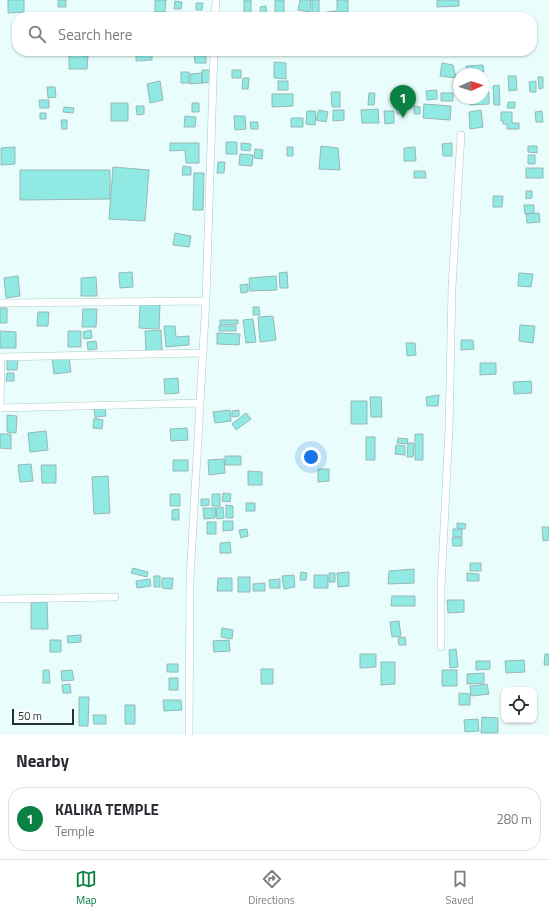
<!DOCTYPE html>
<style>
body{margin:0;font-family:"Titillium Web",sans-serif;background:#f2f2f3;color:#2b2b33}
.controls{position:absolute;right:12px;bottom:12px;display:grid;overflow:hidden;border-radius:8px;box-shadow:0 1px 3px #0004}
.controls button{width:36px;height:36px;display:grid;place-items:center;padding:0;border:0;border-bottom:1px solid #e1e1e2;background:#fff;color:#2b2b33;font:20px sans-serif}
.compass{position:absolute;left:453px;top:68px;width:36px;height:36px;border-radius:50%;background:#fff;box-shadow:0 1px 3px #0004;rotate:87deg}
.scale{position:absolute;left:12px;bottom:10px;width:62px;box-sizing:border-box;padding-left:4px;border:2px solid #253332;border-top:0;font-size:11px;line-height:14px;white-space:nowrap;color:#253332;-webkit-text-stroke:3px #fff;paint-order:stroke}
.you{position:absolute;left:311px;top:457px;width:14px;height:14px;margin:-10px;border:3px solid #fff;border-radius:50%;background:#1a73e8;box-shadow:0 0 0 6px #1a73e833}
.badge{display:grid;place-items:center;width:26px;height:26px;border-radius:50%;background:#0b8043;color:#fff;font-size:13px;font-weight:700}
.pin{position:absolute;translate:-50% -33px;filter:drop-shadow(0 1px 2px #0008)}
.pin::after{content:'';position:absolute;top:21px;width:14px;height:12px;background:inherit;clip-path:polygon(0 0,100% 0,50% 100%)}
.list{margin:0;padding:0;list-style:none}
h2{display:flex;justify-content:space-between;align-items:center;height:52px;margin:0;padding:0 16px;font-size:17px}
h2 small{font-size:13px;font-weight:400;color:#7c7c81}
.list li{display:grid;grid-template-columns:26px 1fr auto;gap:12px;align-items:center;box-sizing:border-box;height:64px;margin:0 8px 8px;padding:0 8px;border:1px solid #e1e1e2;border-radius:16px}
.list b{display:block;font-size:15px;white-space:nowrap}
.list p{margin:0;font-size:13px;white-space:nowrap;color:#7c7c81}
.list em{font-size:13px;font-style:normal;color:#7c7c81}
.icon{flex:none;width:22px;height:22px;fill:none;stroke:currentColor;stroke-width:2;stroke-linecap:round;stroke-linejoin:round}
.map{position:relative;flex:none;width:549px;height:735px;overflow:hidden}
.search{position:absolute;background:#fff;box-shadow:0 1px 3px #0004;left:12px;right:12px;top:12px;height:44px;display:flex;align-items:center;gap:10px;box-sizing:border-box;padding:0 14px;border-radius:16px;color:#7c7c81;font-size:15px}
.sheet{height:124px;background:#fff}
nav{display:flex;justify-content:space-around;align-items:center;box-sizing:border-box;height:56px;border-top:1px solid #e1e1e2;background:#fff;font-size:11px;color:#7c7c81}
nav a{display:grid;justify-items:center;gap:2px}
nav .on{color:#0b8043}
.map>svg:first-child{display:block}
</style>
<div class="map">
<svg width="549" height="735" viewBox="0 0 549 735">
<rect width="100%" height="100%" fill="#e9fefc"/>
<path fill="#91e9e3" stroke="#96b8b5" d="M8,0H24V12L8,13Z
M58,0H66V7H58Z
M155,0H166L165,12H155Z
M244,0H251V17H244Z
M275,0H284V17L275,16Z
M300,0H311L310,12L298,10Z
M312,0H319V13H312Z
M337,0H348V12H337Z
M437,0H459V6L437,7Z
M175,1L182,2L181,9H174Z
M196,3H203L202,10H196Z
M266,6L267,17H261L260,7Z
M336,11V17H327V12Z
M136,51H152V60L136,61Z
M194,51H206V63H195Z
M69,55L88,56L87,69H69Z
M274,62L286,63V79L274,78Z
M442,63L453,65L456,78L440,76Z
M483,65L484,72L467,73L466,66Z
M202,70H211L212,82L202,83Z
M232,70H241V78H232Z
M181,72H189V83H181Z
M202,73V83L190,84V74Z
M508,76H516L517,90L509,91Z
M538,77H543V88L539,89Z
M243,78H249L248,89H242Z
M160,81L163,100L150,103L147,84Z
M278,81H288V90H278Z
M536,81V92H530L529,82Z
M499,85L500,105H494L493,86Z
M47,87H55L56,97L48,98Z
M437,90V99L427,100L426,91Z
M331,92H340V107H332Z
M391,92H396V101H391Z
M483,92H489V104L470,105V98H483Z
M369,93H375L374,105H368Z
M410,93V98L398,99V94Z
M441,93H453V101H441Z
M272,94H293V106L272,107Z
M39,100H49V108H40Z
M396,102H404V113L397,114Z
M508,102H515V108H507Z
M111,103H128V121H111Z
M192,103H199V112H192Z
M424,104L451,106L450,120L423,118Z
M136,106H144V114L137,115Z
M414,106L420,107V114H414Z
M64,107L74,108L73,113L63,112Z
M378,109L379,123H362L361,110Z
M319,110L328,112L326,122L316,120Z
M333,110H344V120L333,121Z
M481,110L483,127L470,129L469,112Z
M307,111H316L315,125L306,124Z
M384,111H394V123L385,124Z
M542,111L543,122H536L535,112Z
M501,112H512V123H519V129H507V124H503V121H501Z
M40,113H46V119H40Z
M185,116L196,117L195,127H184Z
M234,116H245L246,129L235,130Z
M291,118H303V127H291Z
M61,120H67V129H62Z
M250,122H258V129H251Z
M226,142H237V154H226Z
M170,143H199V163H186L185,150L170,151Z
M241,143L251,144L250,151L241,150Z
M452,143V156H443L442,144Z
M321,146L338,148L340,170L319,169Z
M528,146H537V153L528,152Z
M15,147V164L1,165V148Z
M287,147H293V156H287Z
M415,147L416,161H404V148Z
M255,149L263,150L262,159L254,158Z
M240,154L253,155L252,166L239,165Z
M528,155H535V164H528Z
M218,162H225L224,173H217Z
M183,166L191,167V175H182Z
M113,167L149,170L145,221L109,219Z
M526,168H543V178H526Z
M20,170H110V199L20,200Z
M414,171H425L426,178H414Z
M194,173H204L203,210H193Z
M526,191H532V198L526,199Z
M493,196H503L502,207H493Z
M524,205H534V213L525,214Z
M539,213L540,222L527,223L526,214Z
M175,233L191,236L189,247L173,245Z
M132,272L133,287L120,288L119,273Z
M287,272L288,288H280L279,273Z
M519,273L533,274L531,287L518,286Z
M18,276L20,296L6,298L4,278Z
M276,276L277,290L250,291L249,278Z
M96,277L97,296H81V278Z
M248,284V292L241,293L240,285Z
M140,304L160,305L159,329L139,328Z
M253,307H259L260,315H253Z
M0,308H7V323H0Z
M83,309H97L96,327H82Z
M38,312H49L48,326H37Z
M273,316L276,340L260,342L258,317Z
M253,319L256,342L246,343L243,320Z
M220,320H238V324L220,325Z
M520,325L535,326L533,343L519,341Z
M164,326H175L176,337L189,336V345L166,347Z
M219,326H236V331H219Z
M91,330L92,338L84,339L83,332Z
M161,330L162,350L146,351L145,331Z
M0,331L16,332V348H0Z
M68,331H81V347H68Z
M217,333L240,334L239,345L217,344Z
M461,340H473L474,349L461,350Z
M96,341L97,349L88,350L87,342Z
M406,343H415L416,355L407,356Z
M69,357L71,372L54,374L52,359Z
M7,359H18L17,370H7Z
M480,363H496V374L480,375Z
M7,373H14V381H6Z
M178,378L179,393L165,394L164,379Z
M531,381L532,393L514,394L513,382Z
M439,395L438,406H427L426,397Z
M370,397H381L382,417H371Z
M351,401H367V424H351Z
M105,408L106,416L95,417L94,409Z
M230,410L231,421L215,423L213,412Z
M239,410V416L232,417V411Z
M246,413L251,419L236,430L232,424Z
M7,415L17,416L16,433L7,432Z
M94,418L103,420L102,429L93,428Z
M187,428L188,440L171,441L170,429Z
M46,431L48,450L30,452L28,433Z
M0,434H11V449L0,448Z
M415,434H423V460H415Z
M366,437H375V460H366Z
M398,438L408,439L407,444L397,443Z
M408,443H414L413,457H407Z
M396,445L405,446V455L395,454Z
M225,456H241V465H225Z
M224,459L225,473L209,475L208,460Z
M173,460H188V471H173Z
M31,464L33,481L20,482L18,465Z
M41,465H56V483H42Z
M318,469H329V481L318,482Z
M248,471L262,472V485H248Z
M108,476L110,513L94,514L92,477Z
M223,493L231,494L230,502L222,501Z
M170,494H180V506H170Z
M212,494H220V506H212Z
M201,499H209V505L201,506Z
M246,503H255V511H246Z
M226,505L233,506V518H226Z
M223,507L224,518L217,519L216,508Z
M203,508H216L215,518L204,519Z
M179,509V520H172V510Z
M223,521H233V530L223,531Z
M207,522H216V534H207Z
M457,523L466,524L465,529L457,528Z
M542,527H549V540L543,541Z
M247,529L248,536L241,538L239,530Z
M453,529H462V537H453Z
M452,538H462V546H453Z
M230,542L231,553H220V543Z
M470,563H481V571H470Z
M133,568L148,572L147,577L131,573Z
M414,569V583L388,584L389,571Z
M301,572L307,573L306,580H300Z
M349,572V586L338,587L337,573Z
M329,573H335V582H329Z
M467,573L479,574V581H467Z
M294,575L295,587L284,589L282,576Z
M314,575H328V588H314Z
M154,576H160V587H154Z
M238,577H250V592H238Z
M162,578H173L172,589L162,588Z
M218,578H232V591H217Z
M150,579L151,586L137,588L136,581Z
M280,579V588H270L269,580Z
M265,583V591H253V584Z
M392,596H415V606H391Z
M447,600H464V612L448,613Z
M47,602L48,629H31V603Z
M399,621L401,636L392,637L390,622Z
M222,628L233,630L232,639L221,637Z
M81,635V642L68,643L67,636Z
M405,637L406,645H399L398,638Z
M50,640H61V652H50Z
M229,640L230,651L214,652L213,641Z
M456,649L458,667L450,668L449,650Z
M360,654H376V667L360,668Z
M545,654H549V665H544Z
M524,660L525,672L506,673L505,661Z
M476,661H490V669L476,670Z
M381,662H395V684L381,685Z
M167,664H178V672H167Z
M261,669H273V684H261Z
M43,670H49L50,683H43Z
M72,670L74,680L62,681L61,671Z
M442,670H457V686H442Z
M484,673V683L467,684V674Z
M169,678H178V690H169Z
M70,684L71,693H63L62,685Z
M487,684L489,694L471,696L470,686Z
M459,693L470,694V705H459Z
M79,697H89L88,726H79Z
M163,700H181L182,710L164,711Z
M125,705H135V724H125Z
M93,715H106V724H94Z
M482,717L498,718V733H481Z
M478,719L479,731L465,732L464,720Z"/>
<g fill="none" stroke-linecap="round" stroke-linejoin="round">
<g stroke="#a9cbc9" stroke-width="8">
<path id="minor" d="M215,17L216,0
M0,303L206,301
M0,357L203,353
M1,357L0,408L200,403
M0,599L115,597
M441,647V588L449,429L452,287L461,135
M189,735L190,579L206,298L214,51"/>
</g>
<use href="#minor" stroke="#fff" stroke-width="7"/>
</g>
</svg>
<div class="controls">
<button><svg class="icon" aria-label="locate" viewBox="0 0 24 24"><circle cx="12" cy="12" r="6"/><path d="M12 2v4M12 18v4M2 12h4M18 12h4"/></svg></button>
</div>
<svg class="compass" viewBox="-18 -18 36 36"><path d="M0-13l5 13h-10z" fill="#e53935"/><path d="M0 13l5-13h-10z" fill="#7c7c81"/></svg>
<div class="scale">50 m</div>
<div class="you"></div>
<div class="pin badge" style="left:403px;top:118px">1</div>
<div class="search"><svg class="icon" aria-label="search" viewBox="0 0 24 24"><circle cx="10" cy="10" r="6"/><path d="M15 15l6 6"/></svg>Search here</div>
</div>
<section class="sheet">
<h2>Nearby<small></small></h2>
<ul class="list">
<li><span class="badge">1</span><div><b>KALIKA TEMPLE</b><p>Temple</p></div><em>280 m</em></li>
</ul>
</section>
<nav>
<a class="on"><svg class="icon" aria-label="map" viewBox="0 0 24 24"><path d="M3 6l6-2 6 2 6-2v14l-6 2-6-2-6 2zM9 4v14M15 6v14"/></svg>Map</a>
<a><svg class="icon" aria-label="directions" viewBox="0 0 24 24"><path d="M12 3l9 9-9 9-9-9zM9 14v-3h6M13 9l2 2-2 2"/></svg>Directions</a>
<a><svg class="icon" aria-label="saved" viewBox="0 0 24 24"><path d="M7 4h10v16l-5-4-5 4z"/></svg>Saved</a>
</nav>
